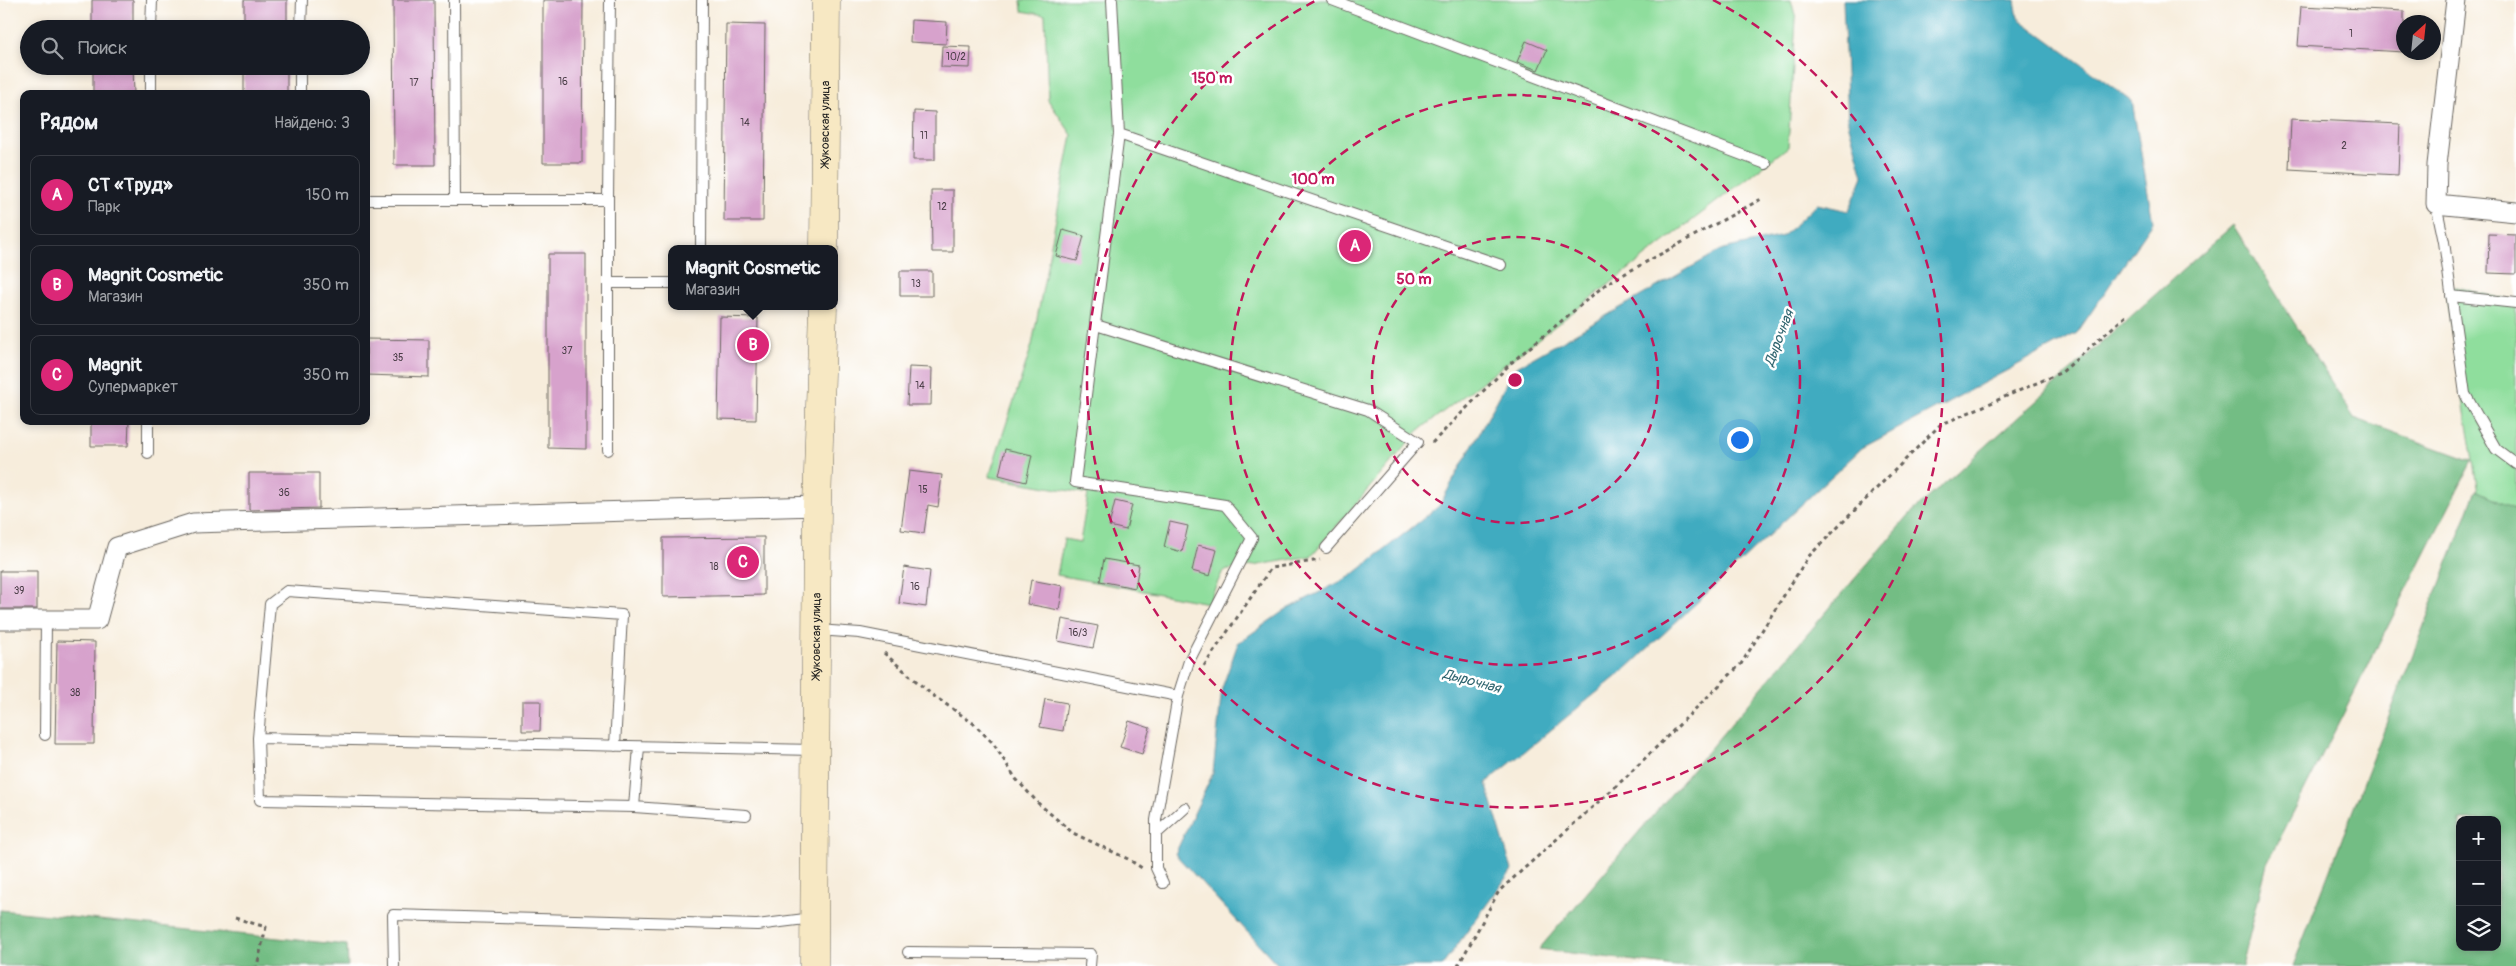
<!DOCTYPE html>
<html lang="ru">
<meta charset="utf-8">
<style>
body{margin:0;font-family:Pangolin,sans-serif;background:#20242c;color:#f1f3f6}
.controls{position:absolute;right:15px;bottom:15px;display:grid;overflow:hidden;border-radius:10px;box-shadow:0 2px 8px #0003}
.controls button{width:45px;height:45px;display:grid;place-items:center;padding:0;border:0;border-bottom:1px solid #363941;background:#171b24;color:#f1f3f6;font:25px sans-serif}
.compass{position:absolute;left:2396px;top:15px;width:45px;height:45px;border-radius:50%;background:#171b24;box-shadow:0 2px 8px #0003;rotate:27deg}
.you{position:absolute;left:1739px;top:439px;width:18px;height:18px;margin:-12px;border:4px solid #fff;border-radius:50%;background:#1a73e8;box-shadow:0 0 0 8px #1a73e833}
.badge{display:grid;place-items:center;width:32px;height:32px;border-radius:50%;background:#db2777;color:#fff;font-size:16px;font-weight:700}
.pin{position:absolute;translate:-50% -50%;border:2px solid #fff;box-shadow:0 1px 5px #0006}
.popup{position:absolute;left:668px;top:245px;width:170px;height:65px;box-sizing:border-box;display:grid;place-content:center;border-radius:10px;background:#171b24;filter:drop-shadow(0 1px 4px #0005);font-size:16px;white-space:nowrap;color:#9ea1a6}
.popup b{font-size:19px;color:#f1f3f6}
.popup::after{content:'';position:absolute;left:50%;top:100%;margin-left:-10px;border:10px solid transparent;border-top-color:#171b24}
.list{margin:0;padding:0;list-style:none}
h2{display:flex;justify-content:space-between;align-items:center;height:65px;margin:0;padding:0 20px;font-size:21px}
h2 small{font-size:16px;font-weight:400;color:#9ea1a6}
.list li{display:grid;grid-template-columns:32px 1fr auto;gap:15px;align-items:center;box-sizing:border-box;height:80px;margin:0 10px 10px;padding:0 10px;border:1px solid #363941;border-radius:10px}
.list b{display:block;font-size:19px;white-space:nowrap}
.list p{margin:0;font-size:16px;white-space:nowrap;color:#9ea1a6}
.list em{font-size:16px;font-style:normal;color:#9ea1a6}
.icon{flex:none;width:28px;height:28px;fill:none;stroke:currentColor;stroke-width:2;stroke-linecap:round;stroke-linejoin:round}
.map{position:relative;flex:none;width:2516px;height:966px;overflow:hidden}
.search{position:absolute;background:#171b24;box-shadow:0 2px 8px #0003;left:20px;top:20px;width:350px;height:55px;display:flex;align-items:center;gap:12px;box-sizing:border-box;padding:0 18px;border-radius:28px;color:#9ea1a6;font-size:19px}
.panel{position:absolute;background:#171b24;box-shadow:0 2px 8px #0003;left:20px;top:90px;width:350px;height:335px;border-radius:10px}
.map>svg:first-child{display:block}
</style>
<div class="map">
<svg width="2516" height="966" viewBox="0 0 2516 966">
<rect width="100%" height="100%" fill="#fff"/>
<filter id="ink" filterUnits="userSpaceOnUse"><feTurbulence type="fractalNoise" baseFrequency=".02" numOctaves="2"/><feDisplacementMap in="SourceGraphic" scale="10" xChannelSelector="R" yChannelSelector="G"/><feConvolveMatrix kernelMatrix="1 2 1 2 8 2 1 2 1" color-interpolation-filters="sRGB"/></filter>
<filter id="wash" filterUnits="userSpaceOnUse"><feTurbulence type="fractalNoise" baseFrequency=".0096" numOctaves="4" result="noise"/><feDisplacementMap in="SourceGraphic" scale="20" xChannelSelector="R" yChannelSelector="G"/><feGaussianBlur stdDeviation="1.12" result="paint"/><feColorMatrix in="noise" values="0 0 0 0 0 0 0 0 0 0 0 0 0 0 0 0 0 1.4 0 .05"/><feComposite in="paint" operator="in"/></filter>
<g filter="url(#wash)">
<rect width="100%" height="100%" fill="#f7eddc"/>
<path fill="#8fde9d" stroke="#567d5c" d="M1021,0H1791L1796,19L1788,147L1418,431L1311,556L1223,571L1208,603L1057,575L1064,539L1080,542L1088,494L989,477L1032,345L1072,135L1048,100L1045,15L1022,11Z
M2444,284L2516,302V515L2479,498Z"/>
<path fill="#73bd84" stroke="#486c50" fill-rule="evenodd" d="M2233,225L2354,418L2472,461L2267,864L2242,966H1676L1539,949L1909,515Z
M2476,490L2516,509V966H2293ZM2460,820H2497V947H2460Z
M0,910L347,945L348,966H0Z"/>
<path fill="#41abc0" stroke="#2e646e" d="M1843,0H2015L2018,18L2132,101L2153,222L2077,333L1862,448L1628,667L1486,783L1512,870L1442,966H1279L1175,854L1213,773L1222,688L1238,643L1285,610L1351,576L1439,506L1515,368L1723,249L1783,236L1817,204L1849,211L1863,176L1848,122Z"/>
<g id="blocks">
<path fill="#d7a2cc" d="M92,0H133V29H92Z
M244,0H287V29H244Z
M393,0H434L435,165H394Z
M543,0H583L582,163H543Z
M2301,6L2404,11V52L2298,46Z
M911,20L947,22L946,44L910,42Z
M726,24L765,25L763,221H724Z
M1526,41L1547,50L1538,70L1517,62Z
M942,46L971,47L970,68L941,67Z
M93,66H133L134,94H93Z
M244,66H287V94H244Z
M914,111L935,112V160H913Z
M2291,119L2400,124L2398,175L2289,169Z
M931,190H953V252H932Z
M1063,230L1084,236L1077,261L1056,256Z
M2489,234L2516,235V274L2488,273Z
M548,254H586V449L548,448Z
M900,271H932V296H900Z
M720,317L758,318L756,420L718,419Z
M366,339L429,340V377L366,375Z
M909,367L932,368L931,405H907Z
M91,421H129L128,446H91Z
M1005,449L1032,455L1026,482L999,475Z
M909,471L942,475L938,507L928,505L924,533L901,530Z
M249,473H319V508L249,510Z
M1115,501L1132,505L1126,530L1109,526Z
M1170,522L1188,526L1182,552L1164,547Z
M764,537V595L663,597V538Z
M1198,545L1217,550L1210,576L1192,571Z
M1104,559L1139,565L1135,588L1100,581Z
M904,567L930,571L926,607L899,603Z
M0,571H37V609H0Z
M1031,580L1063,586L1059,610L1027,604Z
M1062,619L1098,626L1093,648L1058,641Z
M57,641L95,642L94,744H55Z
M1045,699L1067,703L1063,731L1040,727Z
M522,701H541L540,731H522Z
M1129,721L1150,728L1142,754L1120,747Z"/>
</g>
</g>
<g filter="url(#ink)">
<use href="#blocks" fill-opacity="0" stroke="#69655f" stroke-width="1"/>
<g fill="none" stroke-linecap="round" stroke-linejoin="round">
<g stroke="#69655f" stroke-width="12">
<path id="service" d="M454,0L455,200
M1332,0L1766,164
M151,29L152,0
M301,29L302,0
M151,94V66
M300,94V66
M1119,134L1501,265
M366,200H608V283H672
M608,200L610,0
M2436,204L2444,242L2465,394L2496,449L2516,464
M701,249L702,0
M608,283V450
M2451,296L2516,303
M1096,325L1368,410L1418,442L1326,548
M148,453V421
M817,630L860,633L1178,696L1189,661L1252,538L1225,505L1075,482L1119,134L1112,0
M45,735L46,620
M258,738L260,800L634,807
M615,746L622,615L287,591L270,604L258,738L814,750
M639,747L634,807L746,815
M1156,834L1185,808
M1163,883L1156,868V820L1178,696
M908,952L1091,954L1090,966
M394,966L393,915L757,925L813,918"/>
</g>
<g stroke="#69655f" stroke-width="21">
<path id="minor" d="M2456,0L2437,165L2436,204L2516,212
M0,620H97L117,547L193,523L817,506"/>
</g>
<g stroke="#69655f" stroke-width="29">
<g id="secondary">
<path id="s1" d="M824,249L826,0"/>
<path id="s2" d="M814,966L817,506L823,306"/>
</g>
</g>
<path stroke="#69655f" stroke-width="3" stroke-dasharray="4 4" stroke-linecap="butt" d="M1432,443L1512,362L1606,284L1763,198
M884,653L931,694L973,723L993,743L1016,779L1039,804L1073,833L1128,859L1142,868
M1204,666L1271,568L1320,560
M235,918L266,927L257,966
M1458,966L1499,891L1625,778L1741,664L1808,557L1940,425L2062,372L2128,314"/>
<use href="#service" stroke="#fff" stroke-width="10"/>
<use href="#minor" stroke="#fff" stroke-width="19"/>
<use href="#secondary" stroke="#f7e8c3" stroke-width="28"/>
</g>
</g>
<g fill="none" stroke="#c2185b" stroke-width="2.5" stroke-dasharray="9 6">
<circle cx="1515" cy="380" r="143"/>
<circle cx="1515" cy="380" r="285"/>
<path d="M1713 0A428 428 0 1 1 1317 0"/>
</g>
<g text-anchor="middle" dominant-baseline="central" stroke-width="5" stroke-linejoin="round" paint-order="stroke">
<g font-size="10" fill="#4b3e48">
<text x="2351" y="34">1</text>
<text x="956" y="57">10/2</text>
<text x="563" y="82">16</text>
<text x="414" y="83">17</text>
<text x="745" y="123">14</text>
<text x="924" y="136">11</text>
<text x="2344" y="146">2</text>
<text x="942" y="207">12</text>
<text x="916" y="284">13</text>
<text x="567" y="351">37</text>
<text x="398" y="358">35</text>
<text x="920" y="386">14</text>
<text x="923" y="490">15</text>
<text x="284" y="493">36</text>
<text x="714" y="567">18</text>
<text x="915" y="587">16</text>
<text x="19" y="591">39</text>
<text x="1078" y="633">16/3</text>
<text x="75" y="693">38</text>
</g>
<g font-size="12" fill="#1c1c1c" stroke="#fff">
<text stroke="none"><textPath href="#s1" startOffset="125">Жуковская улица</textPath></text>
<text stroke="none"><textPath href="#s2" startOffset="330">Жуковская улица</textPath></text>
</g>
<g font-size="14" font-style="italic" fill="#2e646e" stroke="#fff">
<text transform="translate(1779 338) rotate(-69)">Дырочная</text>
<text transform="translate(1472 681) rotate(15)">Дырочная</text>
</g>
</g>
<circle cx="1515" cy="380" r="8" fill="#c2185b" stroke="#fff" stroke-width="2.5"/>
<g font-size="15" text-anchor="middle" font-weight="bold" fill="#c2185b" stroke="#fff" stroke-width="5" stroke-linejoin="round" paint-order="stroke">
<text x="1212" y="83">150 m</text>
<text x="1313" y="184">100 m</text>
<text x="1414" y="284">50 m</text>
</g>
</svg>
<div class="controls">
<button>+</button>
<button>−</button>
<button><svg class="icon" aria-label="layers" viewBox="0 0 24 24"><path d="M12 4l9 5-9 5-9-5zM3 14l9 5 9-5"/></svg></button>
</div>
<svg class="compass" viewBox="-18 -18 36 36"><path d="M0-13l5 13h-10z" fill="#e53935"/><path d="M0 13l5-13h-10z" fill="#9ea1a6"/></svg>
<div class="you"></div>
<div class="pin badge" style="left:1355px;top:246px">A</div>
<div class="pin badge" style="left:753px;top:345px">B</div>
<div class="popup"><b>Magnit Cosmetic</b>Магазин</div>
<div class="pin badge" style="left:743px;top:562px">C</div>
<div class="search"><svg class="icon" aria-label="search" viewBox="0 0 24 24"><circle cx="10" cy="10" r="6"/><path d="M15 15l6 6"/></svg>Поиск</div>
<section class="panel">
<h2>Рядом<small>Найдено: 3</small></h2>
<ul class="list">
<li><span class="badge">A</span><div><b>СТ «Труд»</b><p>Парк</p></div><em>150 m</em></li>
<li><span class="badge">B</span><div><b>Magnit Cosmetic</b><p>Магазин</p></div><em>350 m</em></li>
<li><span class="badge">C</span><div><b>Magnit</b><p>Супермаркет</p></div><em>350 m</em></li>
</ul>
</section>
</div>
